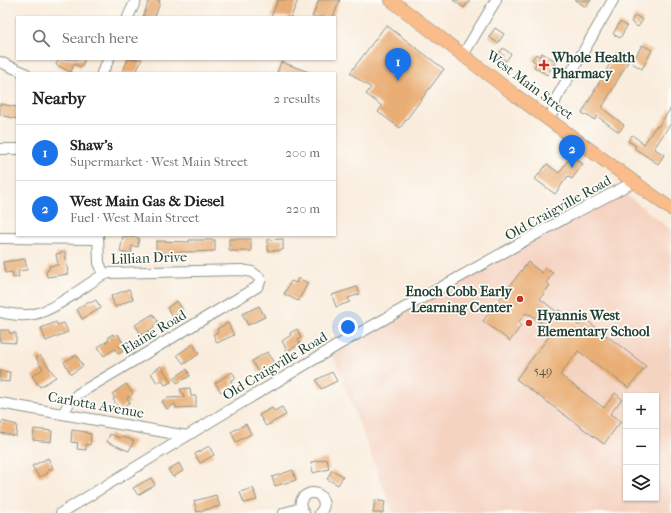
<!DOCTYPE html>
<meta charset="utf-8">
<style>
body{margin:0;font-family:"IM FELL French Canon",serif;background:#f6f6f6;color:#222}
.controls{position:absolute;right:12px;bottom:12px;display:grid;overflow:hidden;border-radius:0px;box-shadow:0 1px 3px #0004}
.controls button{width:36px;height:36px;display:grid;place-items:center;padding:0;border:0;border-bottom:1px solid #e0e0e0;background:#fff;color:#222;font:20px sans-serif}
.you{position:absolute;left:348px;top:327px;width:14px;height:14px;margin:-10px;border:3px solid #fff;border-radius:50%;background:#1a73e8;box-shadow:0 0 0 6px #1a73e833}
.badge{display:grid;place-items:center;width:26px;height:26px;border-radius:50%;background:#1a73e8;color:#fff;font-size:13px;font-weight:700}
.pin{position:absolute;translate:-50% -33px;filter:drop-shadow(0 1px 2px #0008)}
.pin::after{content:'';position:absolute;top:21px;width:14px;height:12px;background:inherit;clip-path:polygon(0 0,100% 0,50% 100%)}
.list{margin:0;padding:0;list-style:none}
h2{display:flex;justify-content:space-between;align-items:center;height:52px;margin:0;padding:0 16px;font-size:17px}
h2 small{font-size:13px;font-weight:400;color:#767676}
.list li{display:grid;grid-template-columns:26px 1fr auto;gap:12px;align-items:center;box-sizing:border-box;height:56px;padding:0 16px;border-top:1px solid #e0e0e0}
.list b{display:block;font-size:15px;white-space:nowrap}
.list p{margin:0;font-size:13px;white-space:nowrap;color:#767676}
.list em{font-size:13px;font-style:normal;color:#767676}
.icon{flex:none;width:22px;height:22px;fill:none;stroke:currentColor;stroke-width:2;stroke-linecap:round;stroke-linejoin:round}
.map{position:relative;flex:none;width:671px;height:513px;overflow:hidden}
.search{position:absolute;background:#fff;box-shadow:0 1px 3px #0004;left:16px;top:16px;width:320px;height:44px;display:flex;align-items:center;gap:10px;box-sizing:border-box;padding:0 14px;border-radius:0px;color:#767676;font-size:15px}
.panel{position:absolute;background:#fff;box-shadow:0 1px 3px #0004;left:16px;top:72px;width:320px;height:164px;border-radius:0px}
.map>svg:first-child{display:block}
</style>
<div class="map">
<svg width="671" height="513" viewBox="0 0 671 513">
<rect width="100%" height="100%" fill="#fdfcf7"/>
<filter id="ink" filterUnits="userSpaceOnUse"><feTurbulence type="fractalNoise" baseFrequency=".025" numOctaves="2"/><feDisplacementMap in="SourceGraphic" scale="8" xChannelSelector="R" yChannelSelector="G"/><feConvolveMatrix kernelMatrix="1 2 1 2 8 2 1 2 1" color-interpolation-filters="sRGB"/></filter>
<filter id="wash" filterUnits="userSpaceOnUse"><feTurbulence type="fractalNoise" baseFrequency=".012" numOctaves="4" result="noise"/><feDisplacementMap in="SourceGraphic" scale="16" xChannelSelector="R" yChannelSelector="G"/><feGaussianBlur stdDeviation="0.9" result="paint"/><feColorMatrix in="noise" values="0 0 0 0 0 0 0 0 0 0 0 0 0 0 0 0 0 1.4 0 .05"/><feComposite in="paint" operator="in"/></filter>
<g filter="url(#wash)">
<rect width="100%" height="100%" fill="#f9ecdc"/>
<path fill="#f5d3c1" fill-rule="evenodd" d="M617,196H627L632,199L671,230V513H393L333,355L442,291L612,197ZM626,396H656V498H626Z"/>
<g id="blocks">
<path fill="#e9ae75" d="M149,0H160L159,2L160,3L155,17H143Z
M278,0H298L291,17H271Z
M319,0H340L333,17H312Z
M453,0H470L464,8Z
M575,0H591L586,7Z
M635,15L643,20L638,27L631,22Z
M620,22L627,26L620,38L613,34Z
M386,25L444,69L400,128L378,112L382,106L366,94L371,88L350,73Z
M495,28L504,34L498,43L489,37Z
M642,45L652,50L642,69L632,63Z
M503,48L511,54L506,61L498,55Z
M617,51L630,58L602,108L624,125L619,132L597,116L595,120L582,113Z
M542,53L556,61L547,75L534,67L537,63L532,60L536,54L540,57Z
M59,59H85L81,67L74,64L71,72L56,65Z
M128,59H142L136,73H122Z
M281,62L309,72V73H277Z
M0,104L17,107V119L0,115Z
M671,108V123L655,147V149L664,155L658,164L634,148L636,146L628,141L632,135L644,144L656,126L658,127Z
M571,156L583,164L572,179L568,176L555,194L535,179L547,164L559,173Z
M123,236L139,238L138,247L132,246L131,254L120,252Z
M229,239H251V251H229Z
M283,239V250L268,251L267,240Z
M189,240H215V251L156,253V241L189,242Z
M65,252L68,274L47,277L46,271L49,270V266L58,265L56,254Z
M25,259L27,270L18,271L19,277L13,278L12,272L5,273L3,262Z
M528,262L542,273L545,268L553,273L546,283L550,285L540,299L557,312L559,310L579,326L585,319L646,366L629,388L578,351L560,375L604,408L615,393L622,399L610,414L621,421L604,444L516,379L551,334L547,331L549,329L530,314L529,315L526,313L518,323L521,326L510,341L483,321Z
M298,278L308,283L298,301L284,294L291,281L296,283Z
M357,287L360,294L348,298L350,302L336,307L332,295Z
M129,289L133,299L115,307L111,296Z
M96,300L101,308L82,319L77,309L89,301L90,303Z
M177,301L183,310L173,317L167,308Z
M259,306L265,317L248,325L242,314Z
M153,314L158,322L153,326L154,328L142,335L135,325Z
M56,322L57,325L64,323L68,332L46,341L41,328Z
M228,323L234,335L217,343L213,334L218,332L217,329Z
M297,329L301,338L298,340L300,344L287,351L282,341L291,335L290,333Z
M0,330H9V333H16V343L0,342Z
M113,334L114,336L118,334L123,343L120,346L123,351L118,354L115,349L104,356L98,347L109,340L108,337Z
M193,344L199,354L184,364L177,355Z
M267,352L274,363L259,373L252,361Z
M40,355L56,377L40,387L32,376L43,369L36,358Z
M76,355L83,366L71,374L64,362Z
M161,366L171,382L165,385L162,380L157,383L151,373Z
M187,369L190,376L177,383L174,378Z
M0,371L10,372L9,382L0,381Z
M232,372L236,378L230,381L233,385L221,392L215,383Z
M332,372L337,381L321,389L316,380Z
M126,384L133,394L127,398L130,402L119,409L113,399L115,398L112,394Z
M190,388L191,396H196V407L176,408L175,404L167,409L162,401L168,398L185,397L180,389Z
M282,407L286,415L266,426L259,415L272,408L274,411Z
M2,421L17,425L16,436L0,433V425H1Z
M246,424L251,434L236,442L231,432Z
M34,429L52,431L51,442L33,440Z
M72,430L86,432V433L91,434L90,445L86,444V450L77,449L78,443L71,442Z
M110,434L120,438L121,436L134,441L129,451L107,442Z
M209,446L214,455L200,463L195,454Z
M48,458L53,468L47,471L48,473L39,477L32,466Z
M327,459L329,469L313,473L311,462Z
M179,463L183,471L173,477L168,470Z
M293,470L296,480L275,486L272,477Z
M332,470L343,476L338,485L327,479Z
M151,478L155,485L138,495L133,488Z
M253,488L257,500L244,503L240,492Z
M216,495L220,506L197,512L194,501Z
M375,500L385,502L383,513H373Z"/>
</g>
</g>
<g filter="url(#ink)">
<use href="#blocks" fill-opacity="0" stroke="#8c9488" stroke-width="1"/>
<g fill="none" stroke-linecap="round" stroke-linejoin="round">
<g stroke="#8c9488" stroke-width="12">
<path id="minor" d="M128,17L136,0
M463,55L496,0
M0,62L25,73
M102,73L109,59
M550,121L556,99L613,0
M0,149H17
M98,235L99,263L104,274
M0,238L98,239
M0,312C11,314 23,317 34,314C55,310 83,287 101,276L109,273L241,270L252,272L260,278V282L257,287L78,394L69,403L63,414
M0,403L187,436
M61,513L221,415L338,345L567,217L634,182
M284,513L301,508
M304,513C291,497 318,484 323,501C325,506 323,509 320,513"/>
</g>
<g stroke="#8c9488" stroke-width="14">
<path id="major" d="M391,0L515,95L671,209"/>
</g>
<use href="#minor" stroke="#fff" stroke-width="10"/>
<use href="#major" stroke="#f9bc8a" stroke-width="13"/>
</g>
</g>
<g fill="#c8321e" stroke="#fdfcf7" stroke-width="1.5">
<path d="M542 59h4v4h4v4h-4v4h-4v-4h-4v-4h4z"/>
<circle cx="520" cy="299" r="4"/>
<circle cx="529" cy="323" r="4"/>
</g>
<g text-anchor="middle" dominant-baseline="central" stroke-width="3.5" stroke-linejoin="round" paint-order="stroke">
<g font-size="12" fill="#525944">
<text x="543" y="371">549</text>
</g>
<g font-size="14" font-weight="bold" fill="#1f3d34" stroke="#fdfcf7" text-anchor="start">
<text x="552" y="57">Whole Health<tspan x="552" dy="16">Pharmacy</tspan></text>
<text x="512" y="291" text-anchor="end">Enoch Cobb Early<tspan x="512" dy="16">Learning Center</tspan></text>
<text x="537" y="315">Hyannis West<tspan x="537" dy="16">Elementary School</tspan></text>
</g>
<g font-size="14" fill="#1f3d34" stroke="#fdfcf7">
<text transform="translate(530 85) rotate(37)">West Main Street</text>
<text transform="translate(558 208) rotate(-29)">Old Craigville Road</text>
<text transform="translate(149 258) rotate(-2)">Lillian Drive</text>
<text transform="translate(154 332) rotate(-31)">Elaine Road</text>
<text transform="translate(275 366) rotate(-31)">Old Craigville Road</text>
<text transform="translate(96 405) rotate(10)">Carlotta Avenue</text>
</g>
</g>
</svg>
<div class="controls">
<button>+</button>
<button>−</button>
<button><svg class="icon" aria-label="layers" viewBox="0 0 24 24"><path d="M12 4l9 5-9 5-9-5zM3 14l9 5 9-5"/></svg></button>
</div>
<div class="you"></div>
<div class="pin badge" style="left:398px;top:81px">1</div>
<div class="pin badge" style="left:572px;top:168px">2</div>
<div class="search"><svg class="icon" aria-label="search" viewBox="0 0 24 24"><circle cx="10" cy="10" r="6"/><path d="M15 15l6 6"/></svg>Search here</div>
<section class="panel">
<h2>Nearby<small>2 results</small></h2>
<ul class="list">
<li><span class="badge">1</span><div><b>Shaw's</b><p>Supermarket · West Main Street</p></div><em>200 m</em></li>
<li><span class="badge">2</span><div><b>West Main Gas &amp; Diesel</b><p>Fuel · West Main Street</p></div><em>220 m</em></li>
</ul>
</section>
</div>
